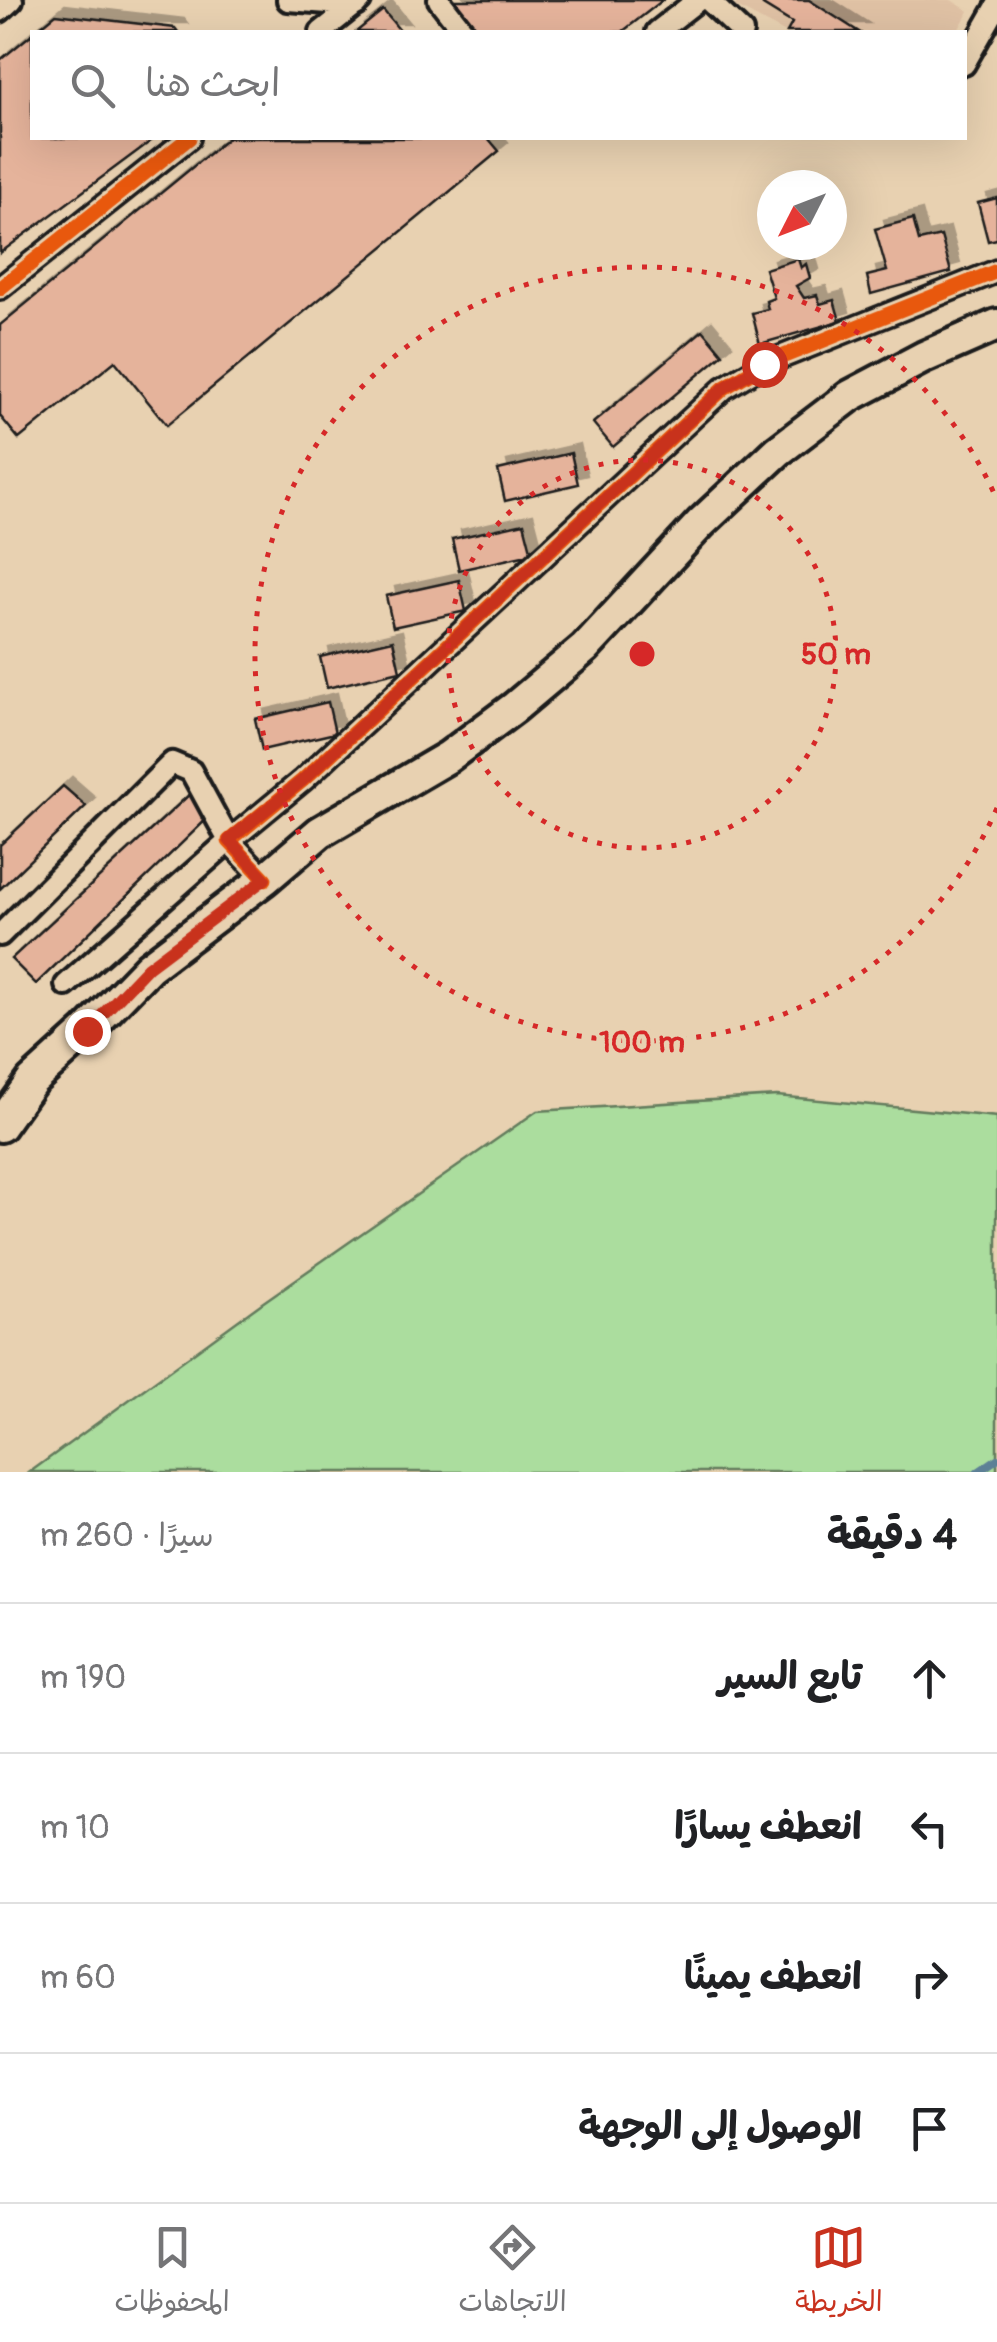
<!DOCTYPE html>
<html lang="ar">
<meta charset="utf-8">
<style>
body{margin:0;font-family:Pangolin,"Playpen Sans Arabic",sans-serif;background:#f2f2f2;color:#202124;direction:rtl}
.compass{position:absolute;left:757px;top:170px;width:90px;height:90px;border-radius:50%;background:#fff;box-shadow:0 10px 40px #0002;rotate:228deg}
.stop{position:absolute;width:30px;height:30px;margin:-22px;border:8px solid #c8321e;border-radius:50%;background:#fff}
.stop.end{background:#c8321e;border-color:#fff;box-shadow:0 2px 10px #0008}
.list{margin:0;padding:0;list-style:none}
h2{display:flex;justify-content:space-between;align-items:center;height:130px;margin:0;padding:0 40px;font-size:42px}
h2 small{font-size:32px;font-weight:400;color:#757577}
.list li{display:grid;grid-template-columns:65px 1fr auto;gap:30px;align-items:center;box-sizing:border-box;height:150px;padding:0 40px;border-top:2px solid #e0e0e0}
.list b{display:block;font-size:38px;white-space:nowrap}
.list em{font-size:32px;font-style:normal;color:#757577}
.icon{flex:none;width:55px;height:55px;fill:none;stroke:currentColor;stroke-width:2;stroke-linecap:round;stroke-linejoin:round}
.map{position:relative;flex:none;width:997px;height:1472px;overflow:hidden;direction:ltr}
.search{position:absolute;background:#fff;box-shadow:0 10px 40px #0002;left:30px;right:30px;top:30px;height:110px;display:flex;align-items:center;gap:25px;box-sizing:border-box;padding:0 35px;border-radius:0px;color:#757577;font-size:38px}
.sheet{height:730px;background:#fff}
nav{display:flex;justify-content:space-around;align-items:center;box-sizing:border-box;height:140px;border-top:2px solid #e0e0e0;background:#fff;font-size:28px;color:#757577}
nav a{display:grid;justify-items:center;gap:5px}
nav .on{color:#c8321e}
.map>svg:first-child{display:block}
</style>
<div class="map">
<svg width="997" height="1472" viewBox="0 0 997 1472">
<defs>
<filter id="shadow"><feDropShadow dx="9" dy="-9" stdDeviation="0" flood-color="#0004"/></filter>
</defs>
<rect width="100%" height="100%" fill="#e8d1b1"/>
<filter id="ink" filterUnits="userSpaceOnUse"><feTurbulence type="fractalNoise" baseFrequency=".01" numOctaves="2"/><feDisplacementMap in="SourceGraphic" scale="20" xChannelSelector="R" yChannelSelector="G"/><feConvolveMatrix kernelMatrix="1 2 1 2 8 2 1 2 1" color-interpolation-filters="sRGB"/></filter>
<g filter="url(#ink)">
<path fill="#dfc1a4" d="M739,0H951L969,11L957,32H784L735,6Z"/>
<path fill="#abdd9e" stroke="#647c5d" stroke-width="2.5" d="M777,1096L997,1117V1472H30L262,1303L537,1111Z"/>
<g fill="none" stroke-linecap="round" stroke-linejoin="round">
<path stroke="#5d8096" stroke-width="8" d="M978,1472L997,1459"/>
</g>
<path fill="#e5b39b" stroke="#1c1c1c" stroke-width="2.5" filter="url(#shadow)" d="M451,0H663L622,32H477Z
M766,0H809L859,32H787L792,23L763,5Z
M383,10L401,32H356Z
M56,14L175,28L178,32H34Z
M32,34V138H155L0,253V60Z
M228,138H488L499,151L167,425L115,361L19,439L0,416V325Z
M997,198V239L988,241L978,203Z
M913,219L919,241L941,236L951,272L871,294L867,276L887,271L875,229Z
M798,259L801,268L806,264L810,278L796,286L804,298L817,295L820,304L834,300L840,321L760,344L752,313L768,309L766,301L774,298L765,269Z
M703,330L723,354L613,447L593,423Z
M571,453L578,484L505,501L498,470Z
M524,523L532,554L459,570L452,539Z
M459,580L466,611L393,627L386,596Z
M393,640L400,671L327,688L320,657Z
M328,702L335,733L262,750L255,719Z
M63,786L86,806L0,889V845Z
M191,793L213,813L36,984L11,959Z"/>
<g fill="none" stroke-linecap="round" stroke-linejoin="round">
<g stroke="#1c1c1c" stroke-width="28">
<path id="street" d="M288,0L356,5V0
M439,0L464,32
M708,0L742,32
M0,11L12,0
M321,32L360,1
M657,32L698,0
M964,64L997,6
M0,288L189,138
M265,879L229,841L303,780L724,388L764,364L997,271
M0,935L172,763L191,771L229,841L66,985"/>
</g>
<g stroke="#1c1c1c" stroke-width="38">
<path id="secondary" d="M0,1126L32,1081L87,1031L149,967L265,879L320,832L448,757L515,707L585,648L701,523L778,451L850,396L924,357L997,325"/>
</g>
<use href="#street" stroke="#e8d1b1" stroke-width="20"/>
<use href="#secondary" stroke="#e8d1b1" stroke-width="30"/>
<g stroke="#e8d1b1" stroke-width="21">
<path id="cycleway" d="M0,288L189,138
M265,879L229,841L303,780L724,388L764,364L997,271"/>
</g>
<use href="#cycleway" stroke="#e8590c" stroke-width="15"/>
</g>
</g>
<g fill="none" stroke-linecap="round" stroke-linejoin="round" filter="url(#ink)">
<path stroke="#c8321e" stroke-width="12" d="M87,1031L148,967L265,879L229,840L303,780L724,388L764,364"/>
</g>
<g fill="none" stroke="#d62828" stroke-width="5" stroke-dasharray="5 10">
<circle cx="642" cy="654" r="194"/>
<path d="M997 808A387 387 0 1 1 997 500"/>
</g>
<circle cx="642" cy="654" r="15" fill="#d62828" stroke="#e8d1b1" stroke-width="5"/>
<g font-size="30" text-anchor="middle" font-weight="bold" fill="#d62828" stroke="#e8d1b1" stroke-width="8" stroke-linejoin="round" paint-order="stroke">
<text x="836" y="664">50 m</text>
<text x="642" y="1052">100 m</text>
</g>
</svg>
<svg class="compass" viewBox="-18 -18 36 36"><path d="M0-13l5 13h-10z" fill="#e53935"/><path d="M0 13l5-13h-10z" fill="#757577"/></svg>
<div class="stop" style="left:764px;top:364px"></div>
<div class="stop end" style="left:87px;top:1031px"></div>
<div class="search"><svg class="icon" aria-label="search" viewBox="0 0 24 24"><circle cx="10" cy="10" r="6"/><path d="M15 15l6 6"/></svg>ابحث هنا</div>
</div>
<section class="sheet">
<h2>4 دقيقة<small>سيرًا · 260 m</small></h2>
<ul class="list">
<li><svg class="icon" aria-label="ahead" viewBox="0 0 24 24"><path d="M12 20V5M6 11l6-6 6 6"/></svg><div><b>تابع السير</b></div><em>190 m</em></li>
<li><svg class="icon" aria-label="left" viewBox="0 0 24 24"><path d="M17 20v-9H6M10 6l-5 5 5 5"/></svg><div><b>انعطف يسارًا</b></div><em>10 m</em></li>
<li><svg class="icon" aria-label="right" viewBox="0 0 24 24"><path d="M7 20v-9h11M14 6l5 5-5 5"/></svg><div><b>انعطف يمينًا</b></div><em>60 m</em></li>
<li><svg class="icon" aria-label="arrive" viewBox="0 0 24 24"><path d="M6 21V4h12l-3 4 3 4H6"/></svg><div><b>الوصول إلى الوجهة</b></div></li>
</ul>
</section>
<nav>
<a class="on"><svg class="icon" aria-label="map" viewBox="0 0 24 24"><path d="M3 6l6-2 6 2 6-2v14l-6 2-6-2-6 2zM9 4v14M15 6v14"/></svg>الخريطة</a>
<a><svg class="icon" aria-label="directions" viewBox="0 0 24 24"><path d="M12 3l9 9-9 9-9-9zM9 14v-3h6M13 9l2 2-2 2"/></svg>الاتجاهات</a>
<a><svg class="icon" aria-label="saved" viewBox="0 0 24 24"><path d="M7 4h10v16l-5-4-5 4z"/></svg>المحفوظات</a>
</nav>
